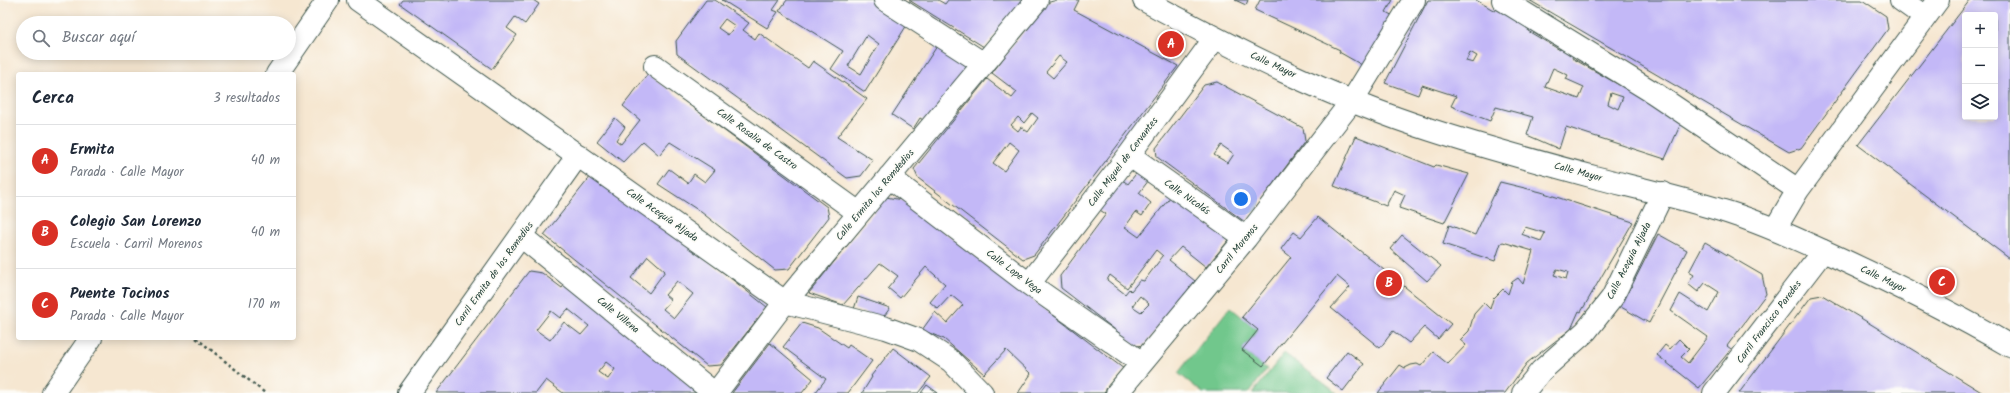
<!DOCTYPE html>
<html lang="es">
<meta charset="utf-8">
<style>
body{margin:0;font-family:Kalam,sans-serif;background:#f2f2f3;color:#1f2937}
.controls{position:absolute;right:12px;top:12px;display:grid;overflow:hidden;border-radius:4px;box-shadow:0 2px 10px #0003}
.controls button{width:36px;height:36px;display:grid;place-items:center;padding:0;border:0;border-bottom:1px solid #e0e1e3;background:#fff;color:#1f2937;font:20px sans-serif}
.you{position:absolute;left:1241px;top:199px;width:14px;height:14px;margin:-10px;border:3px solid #fff;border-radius:50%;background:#1a73e8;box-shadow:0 0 0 6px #1a73e833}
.badge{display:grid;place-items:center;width:26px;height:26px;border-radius:50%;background:#d93025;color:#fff;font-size:13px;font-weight:700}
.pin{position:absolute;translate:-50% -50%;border:2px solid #fff;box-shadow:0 1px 4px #0006}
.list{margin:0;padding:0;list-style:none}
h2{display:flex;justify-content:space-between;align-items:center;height:52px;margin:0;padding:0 16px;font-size:17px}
h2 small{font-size:13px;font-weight:400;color:#747a83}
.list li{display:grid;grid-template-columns:26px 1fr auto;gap:12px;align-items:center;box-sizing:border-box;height:72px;padding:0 16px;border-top:1px solid #e0e1e3}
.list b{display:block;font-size:15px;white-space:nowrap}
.list p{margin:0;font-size:13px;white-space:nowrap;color:#747a83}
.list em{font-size:13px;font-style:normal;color:#747a83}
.icon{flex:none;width:22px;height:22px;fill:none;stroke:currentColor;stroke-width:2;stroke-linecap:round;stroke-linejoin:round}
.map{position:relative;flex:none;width:2010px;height:393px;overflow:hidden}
.search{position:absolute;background:#fff;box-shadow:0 2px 10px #0003;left:16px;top:16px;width:280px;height:44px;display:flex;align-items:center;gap:10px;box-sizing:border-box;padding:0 14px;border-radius:22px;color:#747a83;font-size:15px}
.panel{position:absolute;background:#fff;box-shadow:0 2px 10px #0003;left:16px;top:72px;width:280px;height:268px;border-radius:4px}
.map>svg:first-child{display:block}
</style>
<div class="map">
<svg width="2010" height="393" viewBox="0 0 2010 393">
<rect width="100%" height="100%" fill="#fdfcf7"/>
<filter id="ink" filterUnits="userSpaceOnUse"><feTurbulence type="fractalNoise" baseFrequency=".025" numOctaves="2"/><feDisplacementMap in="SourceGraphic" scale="8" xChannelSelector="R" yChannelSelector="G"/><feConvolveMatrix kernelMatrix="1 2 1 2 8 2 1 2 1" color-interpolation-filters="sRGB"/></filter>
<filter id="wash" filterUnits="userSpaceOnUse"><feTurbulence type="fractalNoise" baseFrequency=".012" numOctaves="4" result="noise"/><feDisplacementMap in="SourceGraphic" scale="16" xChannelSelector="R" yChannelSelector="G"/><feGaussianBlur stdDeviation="0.9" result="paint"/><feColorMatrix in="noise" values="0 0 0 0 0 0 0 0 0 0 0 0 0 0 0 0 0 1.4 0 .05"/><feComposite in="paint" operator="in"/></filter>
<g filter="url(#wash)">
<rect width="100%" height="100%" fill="#f6e7d1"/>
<path fill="#71c78c" stroke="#488260" d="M1230,307L1258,330L1242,350L1267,369L1249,393H1203L1178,373Z
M1284,353L1337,393H1253Z"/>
<g id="blocks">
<path fill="#c3b8f7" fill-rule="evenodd" d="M403,0H533L539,4L525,24L515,17L507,28L517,35L492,69L400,4Z
M706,0H715L749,23L743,30L755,39L759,33L808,68L813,61L867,99L837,137L873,160L861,176L847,178L677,54L676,41ZM725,19L735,26L728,35L718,28Z
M722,0H780L773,10L778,12L767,28Z
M787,0H879L910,20L865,92L831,69L843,51L779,11ZM867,35L879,44L861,74L848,66Z
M909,0H938L945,4L948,0H1024L984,47Z
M1057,0H1079L1074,10L1178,66L1034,255L1023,259L918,178L914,169L987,79L1012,98L1017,92L992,73L1046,3ZM1059,56L1067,62L1053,78L1046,72ZM1032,113L1038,118L1028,132L1021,127L1018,131L1011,125L1018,117L1024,123ZM1009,142L1019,150L1004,171L993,163Z
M1235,0H1248L1246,5Z
M1260,0H1393L1386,12L1395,17L1369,69L1339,52L1340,50L1255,10Z
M1428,0H1476L1495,11L1498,7L1530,27L1528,31L1560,50L1561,48L1574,52L1572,58L1682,121L1665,159L1566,127L1559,149L1527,135L1533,117L1496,107L1490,121L1451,106L1456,96L1422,85L1418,95L1385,83ZM1470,52L1477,56L1473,63L1466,61ZM1553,68L1568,75L1566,79L1584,87L1579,99L1545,87ZM1611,93L1623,97L1618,109L1608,104Z
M1529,0H1862L1886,16L1888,29L1801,148L1789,152Z
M1970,0H2010V259L1858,145ZM1965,15H1995V117H1965Z
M941,40L973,60L928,123L920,118L913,129L892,115Z
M648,74L827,207L829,217L789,269L775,270L701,212L658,184L669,169L688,183L694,174L705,182L715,170L670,142L659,155L643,141L623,162L597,141L615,118L625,127L616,140L621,144L640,120L623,106Z
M1217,82L1303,128L1305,141L1245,222L1157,157L1156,148L1204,85ZM1221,145L1234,154L1228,163L1214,155Z
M1356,136L1434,167L1436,165L1469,174L1444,223L1399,208L1405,195L1394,190L1386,206L1334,186Z
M595,171L767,307L721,365L707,366L544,235ZM648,256L665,271L649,293L631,278ZM677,281L693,294L674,318L663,309L671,300L665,295Z
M1138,171L1149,180L1139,193L1151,203L1142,216L1136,212L1125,227L1139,237L1171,196L1229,240L1206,267L1181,247L1169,260L1195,281L1144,345L1136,346L1061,288L1060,276L1106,214L1095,207L1118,177L1128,184ZM1156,250L1163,256L1144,281L1140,280L1131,291L1129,289L1125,294L1107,280L1110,275L1127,288ZM1140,296L1149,304L1141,312L1132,306Z
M1500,182L1541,192L1633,222L1581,312L1579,311L1571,329L1527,363L1505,393H1378L1400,365L1405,368L1411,365L1417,364L1421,366L1433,352L1448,364L1466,345L1460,340L1469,331L1474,314L1484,303L1490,309L1493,299L1503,289L1508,294L1512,282L1518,278L1523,284L1533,251L1503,242L1501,243L1495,261L1443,244L1449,225L1475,235ZM1525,227L1545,233L1541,241L1521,234ZM1557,269L1568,272L1566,279L1554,275Z
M886,197L902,200L1124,369L1104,393H1018L1031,374L1006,350L984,374L944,339L922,330L935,312L947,323L963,305L951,295L938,309L930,302L945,284L926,267L900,298L888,288L898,276L880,263L843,305L809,293Z
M1318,217L1451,324L1438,339L1424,327L1409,343L1393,331L1380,348L1331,308L1350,287L1337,276L1263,366L1242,350L1258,330L1242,317L1291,257L1281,249L1294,232L1301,237Z
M1658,234L1687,250L1649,323L1621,307Z
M1402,235L1441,266L1427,281L1390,249Z
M1705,242L1762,275L1766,294L1727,346L1731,349L1728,353L1699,388L1657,355L1665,345L1670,349L1679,339L1689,349L1681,357L1688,363L1708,337L1671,311L1680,294L1708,312L1719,292L1705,283L1698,292L1688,284L1694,275L1689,272Z
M529,271L542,273L562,288L568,280L699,393H563L546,380L536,393H436ZM568,309L589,326L581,335L564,322L550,340L536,330L551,311L560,318ZM606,362L615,369L608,379L598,372Z
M1822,295L1869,323L1983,393H1739L1811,297Z
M858,297L890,308L882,319L854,309Z
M802,323L818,328L847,348L849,345L872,361L848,393H815L826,379L783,347Z
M770,343L813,379L802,393H732Z
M893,348L931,377L918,393H862L872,377L871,376Z
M1347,351L1364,364L1343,391L1326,378Z
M927,385L938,393H921Z"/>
</g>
</g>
<g filter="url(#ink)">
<use href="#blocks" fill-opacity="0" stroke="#3f564c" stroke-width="1"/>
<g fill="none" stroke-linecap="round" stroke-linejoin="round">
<g stroke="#3f564c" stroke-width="24">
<path id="street" d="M358,0L785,302L886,328L919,340L951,361L982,393
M885,0L984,64
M1503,0L1654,93L1798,190
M1901,0L1925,17
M655,66L859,213
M277,74L328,0
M1129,155L1246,238
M889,177L1029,284L1142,363
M1775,229L1798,190L1938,0
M521,236L714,393
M1029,284L1129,155L1215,38
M53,393L91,338
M409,393L578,155
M716,393L785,302L1037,0
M1117,393L1246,238L1352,101L1414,0
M1523,393L1541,371L1586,331L1612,298L1663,193
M1714,393L1823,251"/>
</g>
<g stroke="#3f564c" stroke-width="24">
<path id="secondary" d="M1144,0C1236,50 1331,98 1431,130C1486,148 1542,163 1598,178C1642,189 1687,199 1730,213C1765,224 1797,239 1830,254C1891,282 1952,312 2010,346"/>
</g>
<path stroke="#3f564c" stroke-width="2.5" stroke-dasharray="3 3" stroke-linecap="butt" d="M196,338L265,393"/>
<use href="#street" stroke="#fff" stroke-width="22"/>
<use href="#secondary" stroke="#fff" stroke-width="22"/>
</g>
</g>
<g text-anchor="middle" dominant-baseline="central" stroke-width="3.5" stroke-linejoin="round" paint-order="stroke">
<g font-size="10" fill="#1f3d34" stroke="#fdfcf7">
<text transform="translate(1273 65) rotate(25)">Calle Mayor</text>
<text transform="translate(757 139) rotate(36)">Calle Rosalia de Castro</text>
<text transform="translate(1123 162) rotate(-53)">Calle Miguel de Cervantes</text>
<text transform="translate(1578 172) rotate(15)">Calle Mayor</text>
<text transform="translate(875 195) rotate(-50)">Calle Ermita los Remdedios</text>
<text transform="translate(1187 197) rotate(35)">Calle Nicolás</text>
<text transform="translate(662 215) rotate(35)">Calle Acequía Aljada</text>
<text transform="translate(1237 249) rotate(-51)">Carril Morenos</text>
<text transform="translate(1629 261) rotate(-63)">Calle Acequía Aljada</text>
<text transform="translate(1014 272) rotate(37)">Calle Lope Vega</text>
<text transform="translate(494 274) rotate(-54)">Carril Ermita de los Remedios</text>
<text transform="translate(1883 279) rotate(26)">Calle Mayor</text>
<text transform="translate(618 315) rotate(39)">Calle Villena</text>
<text transform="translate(1769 322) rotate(-53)">Carril Francisco Paredes</text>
</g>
</g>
</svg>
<div class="controls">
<button>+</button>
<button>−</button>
<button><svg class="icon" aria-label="layers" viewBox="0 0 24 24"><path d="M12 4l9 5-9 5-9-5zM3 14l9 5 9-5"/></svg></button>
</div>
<div class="you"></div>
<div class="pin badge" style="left:1171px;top:44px">A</div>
<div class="pin badge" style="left:1389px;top:283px">B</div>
<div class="pin badge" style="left:1942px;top:282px">C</div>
<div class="search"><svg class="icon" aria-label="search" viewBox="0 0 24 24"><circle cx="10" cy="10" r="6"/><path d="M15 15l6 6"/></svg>Buscar aquí</div>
<section class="panel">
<h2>Cerca<small>3 resultados</small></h2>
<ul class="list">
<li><span class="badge">A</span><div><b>Ermita</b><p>Parada · Calle Mayor</p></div><em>40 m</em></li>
<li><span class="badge">B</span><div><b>Colegio San Lorenzo</b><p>Escuela · Carril Morenos</p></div><em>40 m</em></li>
<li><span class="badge">C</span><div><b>Puente Tocinos</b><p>Parada · Calle Mayor</p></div><em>170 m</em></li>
</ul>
</section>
</div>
